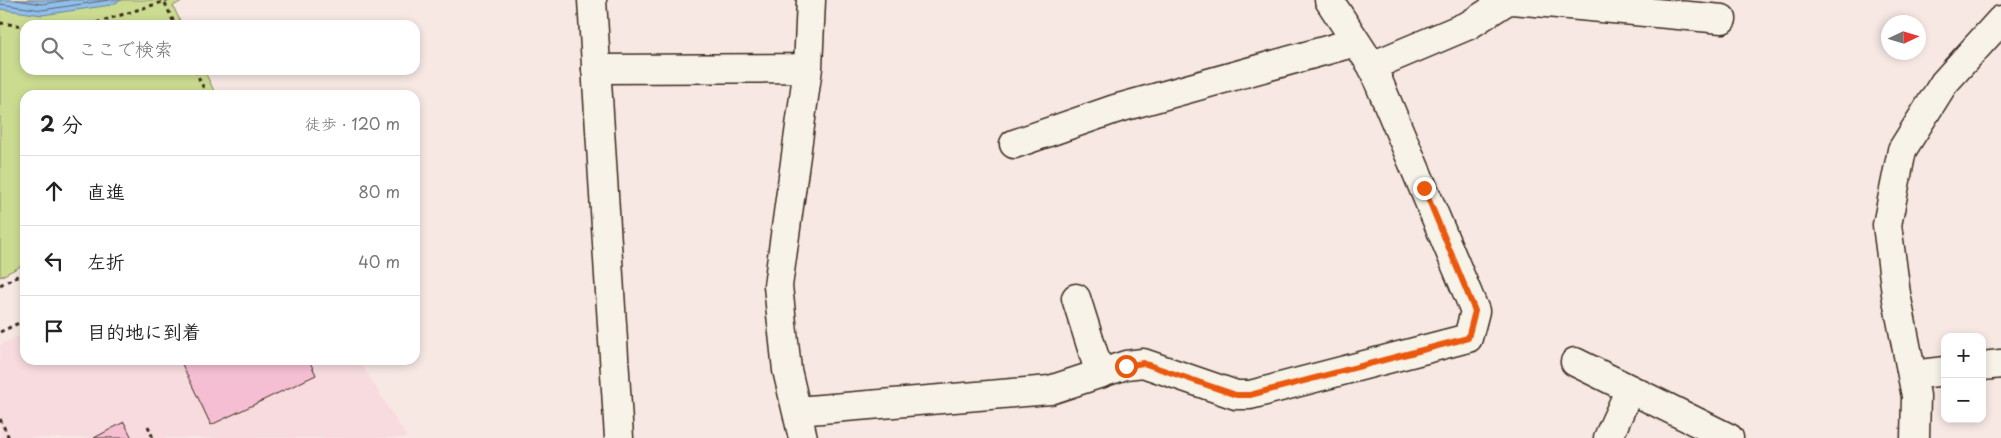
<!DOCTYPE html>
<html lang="ja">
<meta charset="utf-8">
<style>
body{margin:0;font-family:"Playpen Sans","Klee One",sans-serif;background:#f2f2f2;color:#222}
.controls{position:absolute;right:15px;bottom:15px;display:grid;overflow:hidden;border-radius:10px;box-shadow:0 2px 8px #0003}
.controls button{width:45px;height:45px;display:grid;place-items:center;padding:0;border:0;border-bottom:1px solid #e0e0e0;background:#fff;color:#222;font:25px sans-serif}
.compass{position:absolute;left:1881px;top:15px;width:45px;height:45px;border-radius:50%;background:#fff;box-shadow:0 2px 8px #0003;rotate:86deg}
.stop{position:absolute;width:15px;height:15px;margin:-11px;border:4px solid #ea580c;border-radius:50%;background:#fff}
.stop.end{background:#ea580c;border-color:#fff;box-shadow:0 1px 5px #0008}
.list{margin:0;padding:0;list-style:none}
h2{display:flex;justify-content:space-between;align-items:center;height:65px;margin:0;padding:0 20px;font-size:21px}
h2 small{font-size:16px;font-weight:400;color:#767676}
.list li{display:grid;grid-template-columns:32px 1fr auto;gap:15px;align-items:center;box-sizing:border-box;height:70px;padding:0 20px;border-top:1px solid #e0e0e0}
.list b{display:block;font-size:19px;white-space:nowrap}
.list em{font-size:16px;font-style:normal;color:#767676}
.icon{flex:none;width:28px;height:28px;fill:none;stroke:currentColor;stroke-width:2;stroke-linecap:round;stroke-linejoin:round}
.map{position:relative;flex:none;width:2001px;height:438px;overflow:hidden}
.search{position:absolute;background:#fff;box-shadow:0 2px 8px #0003;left:20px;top:20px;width:400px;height:55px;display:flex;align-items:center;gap:12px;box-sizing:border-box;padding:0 18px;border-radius:15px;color:#767676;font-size:19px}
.panel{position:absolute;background:#fff;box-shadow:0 2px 8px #0003;left:20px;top:90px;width:400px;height:275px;border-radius:15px}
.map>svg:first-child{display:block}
</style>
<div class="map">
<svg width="2001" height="438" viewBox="0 0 2001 438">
<rect width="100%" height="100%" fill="#f7e8e4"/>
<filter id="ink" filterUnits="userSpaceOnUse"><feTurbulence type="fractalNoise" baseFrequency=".02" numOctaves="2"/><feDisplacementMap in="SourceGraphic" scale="10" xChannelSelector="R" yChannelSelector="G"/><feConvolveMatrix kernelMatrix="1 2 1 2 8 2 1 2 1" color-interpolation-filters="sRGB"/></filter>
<g filter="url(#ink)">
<path fill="#f7dbdf" d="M25,333V360H359L407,438H0V345Z"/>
<path fill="#cbdc91" stroke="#838358" d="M0,0H184L173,6L182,25H25V70H204L216,95H25V264L0,277Z"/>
<path fill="#90bfeb" stroke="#6e8399" d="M0,0H122L111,5L42,15L0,9Z"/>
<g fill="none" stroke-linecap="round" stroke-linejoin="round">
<path stroke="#5d6670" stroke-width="1" d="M16,0L42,4L68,0
M0,4L42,10L109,0"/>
</g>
<path fill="#f6bed2" stroke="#3b2a1e" d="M180,360H309L316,375L211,425Z
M124,422L132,438H94Z"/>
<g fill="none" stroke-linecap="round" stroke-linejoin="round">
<g stroke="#3b2a1e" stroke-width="31">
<path id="minor" d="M1512,0L1722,19
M1372,66L1469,25L1508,0
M596,69L808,68
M1014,144L1115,109L1356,42
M1076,298L1100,374
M1575,362L1729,438
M1982,366L2001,364
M1912,375L1945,371
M797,411L1050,390L1126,365L1143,363L1236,395H1250L1468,338L1475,311L1372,66L1329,0
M803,438L787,370L778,286L808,68L811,0
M1608,438L1630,389
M1915,438L1916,396L1896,294L1887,225L1902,150L1944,83L2001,20"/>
</g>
<g stroke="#3b2a1e" stroke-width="31">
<path id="tertiary" d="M592,0L619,438"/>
</g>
<path stroke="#3b2a1e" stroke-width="3" stroke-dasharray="4 4" stroke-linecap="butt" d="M165,3L175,25
M0,23L25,26
M89,25L169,0
M195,70L207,95
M0,285L25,272
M0,332L25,320
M0,419L9,438
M148,426L153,438"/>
<use href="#minor" stroke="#f7f3e8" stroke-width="28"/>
<use href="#tertiary" stroke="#f7f3e8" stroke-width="28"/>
</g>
</g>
<g fill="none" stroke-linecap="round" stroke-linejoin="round" filter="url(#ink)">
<path stroke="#ea580c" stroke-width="6" d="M1126,366L1143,363L1236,395H1250L1468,338L1475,311L1424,188"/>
</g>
</svg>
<div class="controls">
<button>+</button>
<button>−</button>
</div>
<svg class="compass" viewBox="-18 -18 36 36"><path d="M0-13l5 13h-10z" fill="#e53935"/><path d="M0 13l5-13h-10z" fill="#767676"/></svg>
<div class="stop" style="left:1126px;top:366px"></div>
<div class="stop end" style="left:1424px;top:188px"></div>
<div class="search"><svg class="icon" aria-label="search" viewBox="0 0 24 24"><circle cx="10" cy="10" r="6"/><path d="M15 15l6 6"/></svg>ここで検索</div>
<section class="panel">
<h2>2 分<small>徒歩 · 120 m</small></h2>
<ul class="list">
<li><svg class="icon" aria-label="ahead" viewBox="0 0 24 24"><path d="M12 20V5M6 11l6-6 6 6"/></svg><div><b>直進</b></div><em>80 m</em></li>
<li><svg class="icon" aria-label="left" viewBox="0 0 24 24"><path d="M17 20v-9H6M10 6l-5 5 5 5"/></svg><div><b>左折</b></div><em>40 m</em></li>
<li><svg class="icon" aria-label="arrive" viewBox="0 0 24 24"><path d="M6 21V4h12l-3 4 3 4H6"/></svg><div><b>目的地に到着</b></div></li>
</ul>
</section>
</div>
